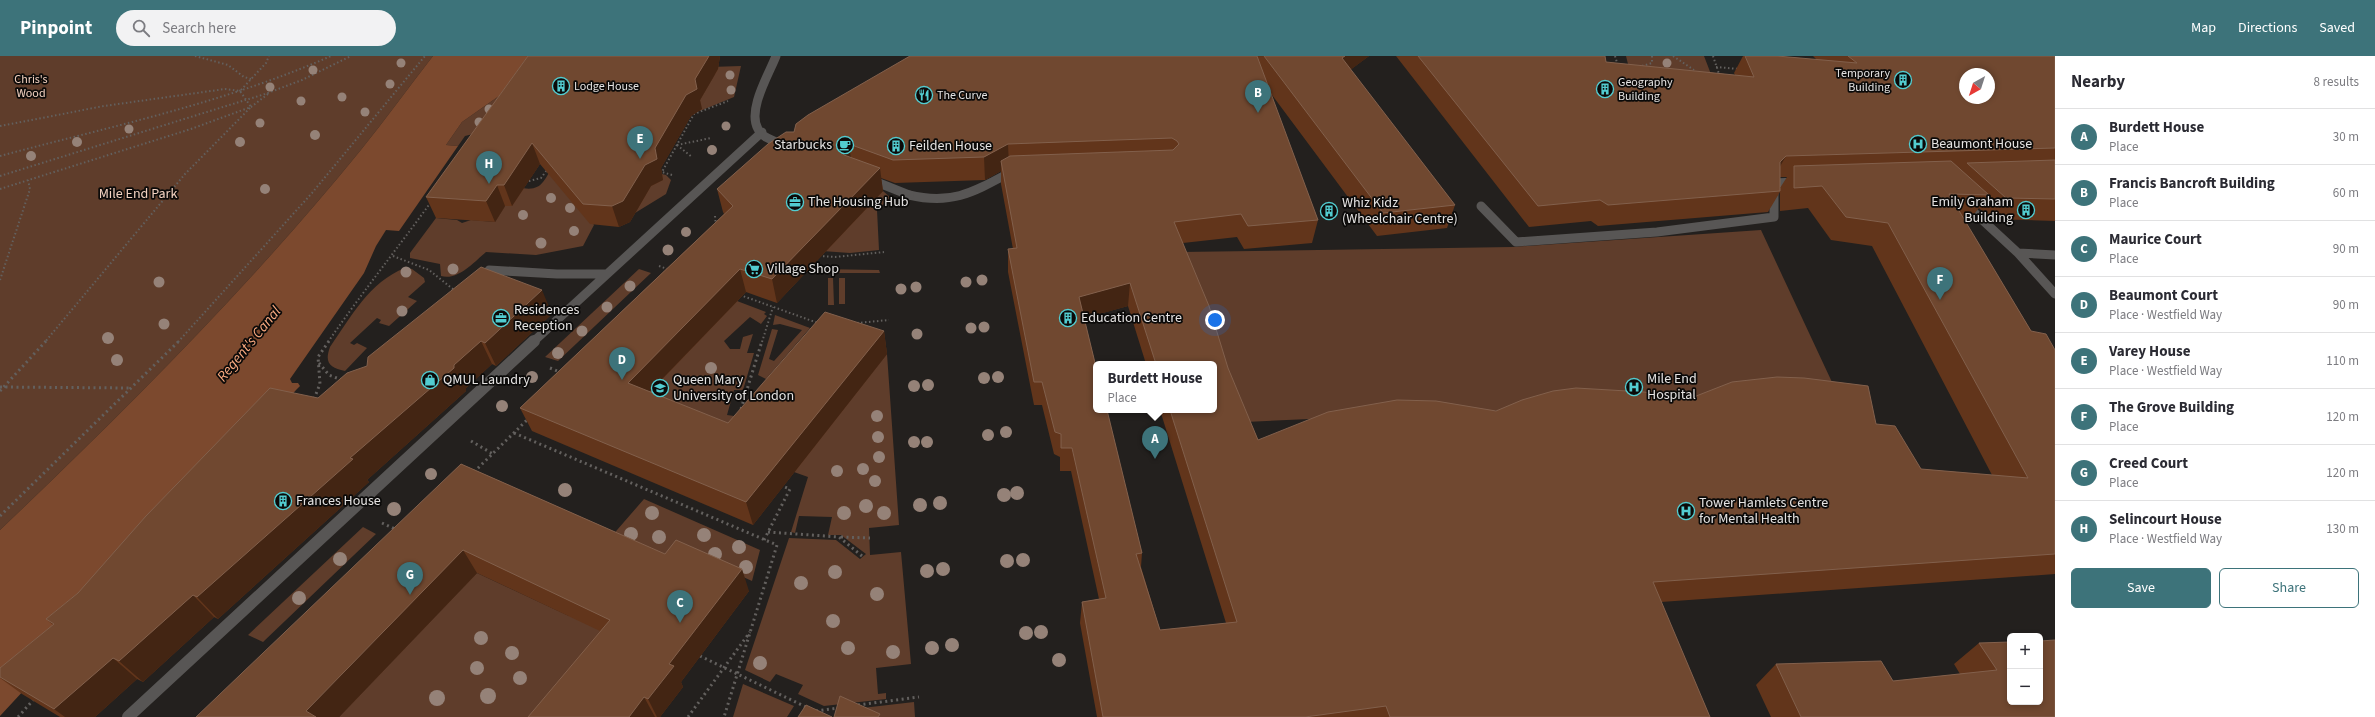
<!DOCTYPE html>
<meta charset="utf-8">
<style>
body{margin:0;font-family:"Source Sans 3",sans-serif;background:#f2f2f3;color:#2b2b33}
.controls{position:absolute;right:12px;bottom:12px;display:grid;overflow:hidden;border-radius:6px;box-shadow:0 2px 6px #0003}
.controls button{width:36px;height:36px;display:grid;place-items:center;padding:0;border:0;border-bottom:1px solid #e1e1e2;background:#fff;color:#2b2b33;font:20px sans-serif}
.compass{position:absolute;left:1959px;top:12px;width:36px;height:36px;border-radius:50%;background:#fff;box-shadow:0 2px 6px #0003;rotate:219deg}
.you{position:absolute;left:1215px;top:264px;width:14px;height:14px;margin:-10px;border:3px solid #fff;border-radius:50%;background:#1a73e8;box-shadow:0 0 0 6px #1a73e833}
.badge{display:grid;place-items:center;width:26px;height:26px;border-radius:50%;background:#3d737a;color:#fff;font-size:13px;font-weight:700}
.pin{position:absolute;translate:-50% -33px;filter:drop-shadow(0 1px 2px #0008)}
.pin::after{content:'';position:absolute;top:21px;width:14px;height:12px;background:inherit;clip-path:polygon(0 0,100% 0,50% 100%)}
.popup{position:absolute;left:1093px;top:305px;width:124px;height:52px;box-sizing:border-box;display:grid;place-content:center;border-radius:6px;background:#fff;filter:drop-shadow(0 1px 3px #0005);font-size:13px;white-space:nowrap;color:#7c7c81}
.popup b{font-size:15px;color:#2b2b33}
.popup::after{content:'';position:absolute;left:50%;top:100%;margin-left:-8px;border:8px solid transparent;border-top-color:#fff}
.list{margin:0;padding:0;list-style:none}
h2{display:flex;justify-content:space-between;align-items:center;height:52px;margin:0;padding:0 16px;font-size:17px}
h2 small{font-size:13px;font-weight:400;color:#7c7c81}
.list li{display:grid;grid-template-columns:26px 1fr auto;gap:12px;align-items:center;box-sizing:border-box;height:56px;padding:0 16px;border-top:1px solid #e1e1e2}
.list b{display:block;font-size:15px;white-space:nowrap}
.list p{margin:0;font-size:13px;white-space:nowrap;color:#7c7c81}
.list em{font-size:13px;font-style:normal;color:#7c7c81}
.actions{display:flex;gap:8px;padding:12px 16px}
.actions a{flex:1;padding:9px 0;border:1px solid #3d737a;border-radius:6px;text-align:center;font-size:14px;color:#3d737a}
.actions .main{background:#3d737a;color:#fff}
.icon{flex:none;width:22px;height:22px;fill:none;stroke:currentColor;stroke-width:2;stroke-linecap:round;stroke-linejoin:round}
.map{position:relative;flex:none;width:2055px;height:661px;overflow:hidden}
header{display:flex;align-items:center;gap:24px;box-sizing:border-box;height:56px;padding:0 20px;background:#3d737a;color:#fff}
header strong{font-size:19px}
nav{display:flex;gap:22px;margin-inline-start:auto;font-size:14px}
.search{width:280px;height:36px;background:#f2f2f3;display:flex;align-items:center;gap:10px;box-sizing:border-box;padding:0 14px;border-radius:22px;color:#7c7c81;font-size:15px}
main{display:flex}
aside{flex:1;background:#fff}
.map>svg:first-child{display:block}
</style>
<header>
<strong>Pinpoint</strong>
<div class="search"><svg class="icon" aria-label="search" viewBox="0 0 24 24"><circle cx="10" cy="10" r="6"/><path d="M15 15l6 6"/></svg>Search here</div>
<nav><a>Map</a><a>Directions</a><a>Saved</a></nav>
</header>
<main>
<div class="map">
<svg width="2055" height="661" viewBox="0 0 2055 661">
<rect width="100%" height="100%" fill="#23201e"/>
<path fill="#5f3d2b" d="M0,0H433C409,31 385,64 360,95C252,228 125,355 0,474Z
M1626,0H1704L1714,26L1630,16Z
M741,10L734,41L700,55L697,49L715,18L710,11Z
M519,26L473,78L465,80L458,90L446,89L462,66Z
M554,108L594,169L583,190L536,199L486,196C474,206 458,225 441,220L440,208L410,202V197L436,162L457,164L462,167L471,164L495,166L505,150H512L517,131C542,137 543,126 554,108Z
M658,117L666,119L671,124L666,138L635,157Z
M883,135L891,142L877,154L879,194L850,197L822,195Z
M1761,174L1838,339L1245,366L1181,196L1512,191Z
M405,212L412,213L424,222L425,226L408,241L417,245L389,270L379,267L381,264L377,262L350,287L354,289L357,287L367,292L345,315C330,312 324,307 330,291C351,261 369,226 405,212Z
M639,213L651,217L558,305L545,301Z
M819,213L879,214L880,217H818Z
M828,222H833L834,249H828Z
M839,222H845V248H839Z
M737,245L766,256L764,258L767,260L761,268L750,261L724,285L730,293H740L743,281L753,278L747,297H754L743,334H734L727,359L734,360L725,386L636,350Z
M775,259L810,272L766,323L758,319L772,273L778,274L769,303L774,305L802,274L780,268L773,269Z
M887,298L899,469L869,472L870,499L901,496L911,608L876,612L878,638L886,637V643L824,650L798,638L803,629L776,618L770,626L745,614L789,482L836,484L860,503L866,498L841,479H828L832,461L799,460L795,477L791,476L808,421L794,416Z
M644,443L760,494L752,525L690,497L558,661H339L477,517L569,560L604,489Z
M363,471L376,478L263,586L248,579Z
M743,628L794,650L787,661H733Z
M914,646L915,661H844L845,654Z"/>
<path fill="#7c492e" d="M433,0H537L519,26L462,66L446,89L458,90L399,175L386,174L376,190L364,217L290,323L292,327H298L300,330L296,334L192,453L0,660V474C125,355 252,228 360,95C385,64 409,31 433,0Z"/>
<g fill="none" stroke-linecap="round" stroke-linejoin="round">
<path stroke="#63605e" stroke-width="2" stroke-dasharray="1.5 2.5" stroke-linecap="butt" d="M195,0L228,9L244,21L251,23
M1615,0L1618,10
M1673,0L1694,14
M1713,0L1720,21
M1642,10L1652,7V0
M1716,11L1739,13
M241,34L266,7L269,0
M0,70L104,50L225,33L240,35L251,51L185,118L45,286
M677,89L711,82
M677,89L692,101
M0,100C112,70 225,47 331,0
M672,119L662,116L694,58L728,45
M0,120L265,38L302,24L351,0
M525,126L541,122L547,114
M0,133L191,73L251,51L268,38
M715,160L716,170
M393,200L429,214L454,234
M819,200L835,201L884,196
M659,210L670,214
M0,224L30,133L28,124
M740,239L818,267
M857,267L889,264
M178,286L312,137L425,0
M328,286C361,238 397,193 431,146
M762,286L773,251"/>
<path stroke="#63605e" stroke-width="3" stroke-dasharray="2 3.5" stroke-linecap="butt" d="M319,307L329,319L342,324
M550,312L560,316
M0,331L130,332
M0,335L46,285
M314,343L320,328L318,301L329,285
M741,353L762,285
M514,377L777,489L724,661
M471,385L493,398
M474,416L528,363
M0,460L179,285
M382,467L395,473
M768,476L839,481L862,500
M841,481L870,482
M764,484L790,433L780,429
M700,600L808,652
M858,649L919,641
M816,655L839,652
M18,661L34,643
M688,661L750,576"/>
<path stroke="#585655" stroke-width="9" d="M909,139C951,149 972,137 1009,117H1015
M1964,147L2018,197
M1481,150L1516,186L1657,176L1774,161V127L1799,126
M2055,199L2018,197L2055,238"/>
<path stroke="#585655" stroke-width="9" d="M776,0C769,18 747,54 758,73C763,83 778,86 787,90
M869,123L909,139
M489,214L557,218H606
M533,286L762,76"/>
<path stroke="#585655" stroke-width="12" d="M128,661L534,285"/>
</g>
<g fill="#958278">
<circle cx="401" cy="7" r="4.5"/>
<circle cx="1667" cy="7" r="4.5"/>
<circle cx="313" cy="14" r="4.5"/>
<circle cx="730" cy="19" r="4.5"/>
<circle cx="390" cy="28" r="4.5"/>
<circle cx="270" cy="31" r="4.5"/>
<circle cx="731" cy="34" r="4.5"/>
<circle cx="342" cy="41" r="4.5"/>
<circle cx="301" cy="45" r="4.5"/>
<circle cx="489" cy="53" r="4.5"/>
<circle cx="365" cy="56" r="4.5"/>
<circle cx="479" cy="66" r="4.5"/>
<circle cx="260" cy="67" r="4.5"/>
<circle cx="726" cy="70" r="4.5"/>
<circle cx="129" cy="73" r="4.5"/>
<circle cx="315" cy="79" r="5"/>
<circle cx="77" cy="86" r="5"/>
<circle cx="240" cy="86" r="5"/>
<circle cx="712" cy="94" r="5"/>
<circle cx="31" cy="100" r="5"/>
<circle cx="265" cy="133" r="5"/>
<circle cx="551" cy="142" r="5"/>
<circle cx="570" cy="152" r="5"/>
<circle cx="523" cy="159" r="5"/>
<circle cx="574" cy="175" r="5"/>
<circle cx="686" cy="176" r="5"/>
<circle cx="541" cy="187" r="5.5"/>
<circle cx="668" cy="194" r="5.5"/>
<circle cx="453" cy="213" r="5.5"/>
<circle cx="406" cy="216" r="5.5"/>
<circle cx="982" cy="224" r="5.5"/>
<circle cx="159" cy="226" r="5.5"/>
<circle cx="966" cy="226" r="5.5"/>
<circle cx="630" cy="230" r="5.5"/>
<circle cx="916" cy="231" r="5.5"/>
<circle cx="901" cy="233" r="5.5"/>
<circle cx="607" cy="251" r="5.5"/>
<circle cx="402" cy="255" r="5.5"/>
<circle cx="164" cy="268" r="5.5"/>
<circle cx="984" cy="271" r="5.5"/>
<circle cx="971" cy="272" r="5.5"/>
<circle cx="582" cy="275" r="5.5"/>
<circle cx="917" cy="278" r="5.5"/>
<circle cx="108" cy="282" r="6"/>
<circle cx="558" cy="297" r="6"/>
<circle cx="117" cy="304" r="6"/>
<circle cx="711" cy="312" r="6"/>
<circle cx="532" cy="321" r="6"/>
<circle cx="998" cy="321" r="6"/>
<circle cx="984" cy="322" r="6"/>
<circle cx="928" cy="329" r="6"/>
<circle cx="914" cy="330" r="6"/>
<circle cx="502" cy="350" r="6"/>
<circle cx="877" cy="360" r="6"/>
<circle cx="1006" cy="376" r="6"/>
<circle cx="988" cy="379" r="6"/>
<circle cx="878" cy="381" r="6"/>
<circle cx="914" cy="386" r="6"/>
<circle cx="927" cy="386" r="6"/>
<circle cx="879" cy="401" r="6"/>
<circle cx="863" cy="413" r="6"/>
<circle cx="837" cy="415" r="6"/>
<circle cx="431" cy="418" r="6"/>
<circle cx="875" cy="425" r="6"/>
<circle cx="565" cy="434" r="7"/>
<circle cx="1017" cy="437" r="7"/>
<circle cx="1004" cy="439" r="7"/>
<circle cx="940" cy="447" r="7"/>
<circle cx="920" cy="449" r="7"/>
<circle cx="866" cy="450" r="7"/>
<circle cx="394" cy="453" r="7"/>
<circle cx="652" cy="457" r="7"/>
<circle cx="844" cy="457" r="7"/>
<circle cx="884" cy="457" r="7"/>
<circle cx="631" cy="478" r="7"/>
<circle cx="704" cy="479" r="7"/>
<circle cx="659" cy="481" r="7"/>
<circle cx="739" cy="491" r="7"/>
<circle cx="715" cy="498" r="7"/>
<circle cx="340" cy="503" r="7"/>
<circle cx="1023" cy="504" r="7"/>
<circle cx="1007" cy="505" r="7"/>
<circle cx="746" cy="511" r="7"/>
<circle cx="943" cy="513" r="7"/>
<circle cx="927" cy="515" r="7"/>
<circle cx="835" cy="516" r="7"/>
<circle cx="801" cy="527" r="7"/>
<circle cx="877" cy="538" r="7"/>
<circle cx="299" cy="542" r="7"/>
<circle cx="833" cy="565" r="7"/>
<circle cx="1041" cy="576" r="7"/>
<circle cx="1026" cy="577" r="7"/>
<circle cx="481" cy="582" r="7"/>
<circle cx="952" cy="589" r="7"/>
<circle cx="848" cy="592" r="7"/>
<circle cx="932" cy="592" r="7"/>
<circle cx="893" cy="596" r="7"/>
<circle cx="512" cy="597" r="7"/>
<circle cx="1059" cy="604" r="7"/>
<circle cx="760" cy="607" r="7"/>
<circle cx="477" cy="612" r="7"/>
<circle cx="520" cy="622" r="7"/>
<circle cx="488" cy="640" r="8"/>
<circle cx="437" cy="642" r="8"/>
</g>
<path fill="#62351b" fill-rule="evenodd" d="M528,0H720L718,13L700,44L702,53L691,60L661,112L663,124L651,130L630,166L619,171L590,168L540,108L512,150H505L495,166L436,162L426,141Z
M910,0H1369L1350,14L1455,149L1447,172L1377,180L1269,35L1318,164L1312,187L1244,193L1237,181L1183,187L1228,312L1258,384L1496,355L1686,344L1876,368L1921,413L1992,419L1872,190L1831,184L1808,152L1780,155V136L1768,156L1598,170L1591,165L1529,171L1396,0H1605L1606,6L1735,19L1734,17L1743,0H1777L1817,4L1813,0H2055V165L1990,163L1979,152L1971,162H1963L2031,275L2055,294V518L1661,546L1710,661H1097L1080,567L1082,546L1099,543L1071,415H1060V401L1054,398L1042,349H1034L1008,216V193H1013L1001,128V115L985,124L895,127L881,122L883,135L777,247L746,236L650,336L728,367L884,275L887,298L753,469L532,375L520,352L724,158L723,156L717,133L794,76ZM1780,121H1787L1780,132ZM1128,250L1146,308H1214V354H1160L1226,567L1160,574L1141,511L1142,497L1084,262Z
M552,258L496,310L492,308L466,332V335L367,424L369,426L218,563L214,561L143,626L137,623L95,661H60L22,638L0,622V612L53,569L46,563L318,342Z
M461,408L749,535L681,626L683,631L660,661H528L600,575L477,517L339,661Z
M1979,587L2055,661H1771L1756,629L1776,608L1893,625L1960,618L1954,608Z"/>
<path fill="#432513" d="M709,0H720L718,13L700,44L702,53L691,60L661,112L663,124L651,130L630,166L619,171L612,150L655,92Z
M1345,0H1369L1337,24L1342,2Z
M532,87L540,108L512,150L504,129Z
M849,88L852,110L841,94L843,89Z
M1008,88L1009,111L1001,105V115L985,124L984,101Z
M1786,100L1774,121L1780,106Z
M880,112L883,135L777,247L772,223Z
M497,129L505,150L495,166L486,145Z
M740,213L746,236L636,350L628,327Z
M1130,227L1128,250L1078,264L1079,241Z
M542,234L552,258L496,310L485,287Z
M884,275L887,298L753,469L746,446Z
M481,285L492,308L466,332V335L367,424L369,426L218,563L197,541L350,402Z
M463,494L477,517L339,661H311L306,655Z
M742,513L749,535L681,626L683,631L660,661H657L648,643L669,608Z
M193,539L214,561L143,626L119,605Z
M113,602L137,623L95,661H65L54,653Z
M644,641L655,661H629Z"/>
<path fill="#704830" stroke="#82604c" fill-rule="evenodd" d="M528,0H709L695,23L697,33L686,39L655,92L657,103L645,109L623,145L612,150L583,148L532,87L504,129H497L486,145L426,141Z
M910,0H1257L1318,164L1248,170L1241,158L1174,166L1209,250L1228,312L1258,384L1328,356L1397,344L1436,345L1496,355L1522,344L1553,335L1576,332L1644,336L1686,344L1732,326L1777,321L1804,322L1868,330L1876,368L1895,370L1921,413L2028,422L1888,167L1846,161L1822,130L1794,132V110L1951,105L1989,139L1949,138L2031,275L2046,278L2055,294V498L1653,526L1710,661H1390L1386,650L1305,661H1103L1082,546L1106,542L1072,392H1061V378L1055,376L1042,326H1034L1008,193L1017,192L1001,105L1010,100L1173,94L1179,88L1177,85L1172,82L1008,88L984,101L893,104L849,88L843,89L841,94L844,99L880,112L772,223L740,213L628,327L728,367L825,256L884,275L746,446L520,352L733,150L717,133L768,88L786,76H794L796,68L808,59ZM1130,227L1156,308H1214V354H1170L1237,566L1160,574L1136,498L1142,497L1107,354H1096V311L1079,241Z
M1264,0H1345L1342,2L1455,149L1383,157Z
M1418,0H1605L1606,6L1754,21L1745,0H1777L1857,7L1848,0H2055V92L1786,100L1780,106V135L1608,149L1600,144L1538,150ZM1965,18H1989V42H1965Z
M2055,104V143L2006,142L1967,107Z
M481,211L542,234L485,287L481,285L454,309V312L350,402L353,403L197,541L193,539L119,605L113,602L54,653L0,621V612L54,568L46,563L78,537L146,460L270,332L318,342L347,317L367,310L368,301Z
M461,408L665,498L676,484L742,513L669,608L674,610L648,643L644,641L629,661H528L610,564L463,494L306,655L316,661H196Z
M2055,584V661H1801L1776,608L1881,605L1893,625L1997,614L1979,587L2010,586V646H2040V585Z
M840,640L880,658L878,661H834Z
M806,649L832,661H798Z"/>
<defs>
<g id="building-ring" transform="scale(0.9)"><circle r="9.5" fill="#0b0a09" stroke="#52ccd0" stroke-width="1.5"/><path d="M-4-6H4V6H1V3H-1V6H-4ZM-2.5-4.3h1.7v1.8h-1.7ZM.8-4.3h1.7v1.8H.8ZM-2.5-1h1.7V.8h-1.7ZM.8-1h1.7V.8H.8Z" fill="#52ccd0"/></g>
<g id="restaurant-ring" transform="scale(0.9)"><circle r="9.5" fill="#0b0a09" stroke="#52ccd0" stroke-width="1.5"/><path d="M-5-6h1v4h1v-4h1v4h1v-4h1v5L-1.5 .5V6h-2V.5L-5-1ZM5-6V6H3V1.5H1.5Q1.5-4 5-6Z" fill="#52ccd0"/></g>
<g id="hospital-ring" transform="scale(0.9)"><circle r="9.5" fill="#0b0a09" stroke="#52ccd0" stroke-width="1.5"/><path d="M-5-5h3v3.5h4V-5h3V5h-3V1.5h-4V5h-3Z" fill="#52ccd0"/></g>
<g id="cafe-ring" transform="scale(0.9)"><circle r="9.5" fill="#0b0a09" stroke="#52ccd0" stroke-width="1.5"/><path d="M-5.5-4.5H6V0H3Q3 3.5 0 3.5H-2.5Q-5.5 3.5-5.5 0ZM3-3.2v2h1.7v-2ZM-6 4.5H4V6H-6Z" fill="#52ccd0"/></g>
<g id="office-ring" transform="scale(0.9)"><circle r="9.5" fill="#0b0a09" stroke="#52ccd0" stroke-width="1.5"/><path d="M-6-3h4V-5.5h4V-3h4V5H-6ZM-1-4.5V-3h2v-1.5ZM-6 0V1H6V0Z" fill="#52ccd0"/></g>
<g id="supermarket-ring" transform="scale(0.9)"><circle r="9.5" fill="#0b0a09" stroke="#52ccd0" stroke-width="1.5"/><path d="M-6-5.5h2.5l.6 2H6L4.5 2H-2.5L-4.4-4H-6ZM-1.5 3.2a1.3 1.3 0 1 0 .1 0ZM3 3.2a1.3 1.3 0 1 0 .1 0Z" fill="#52ccd0"/></g>
<g id="shop-ring" transform="scale(0.9)"><circle r="9.5" fill="#0b0a09" stroke="#52ccd0" stroke-width="1.5"/><path d="M-5-2.5h2.3a2.7 3.5 0 0 1 5.4 0H5L5.5 6h-11ZM-1.5-2.5h3a1.5 2.3 0 0 0-3 0Z" fill="#52ccd0"/></g>
<g id="university-ring" transform="scale(0.9)"><circle r="9.5" fill="#0b0a09" stroke="#52ccd0" stroke-width="1.5"/><path d="M0-5L7-2L0 1L-7-2ZM-4 1L0 2.5L4 1V4Q0 6-4 4Z" fill="#52ccd0"/></g>
</defs>
<g fill-rule="evenodd">
<use href="#building-ring" x="1903" y="24"/>
<use href="#building-ring" x="561" y="30"/>
<use href="#building-ring" x="1605" y="33"/>
<use href="#restaurant-ring" x="924" y="39"/>
<use href="#hospital-ring" x="1918" y="88"/>
<use href="#cafe-ring" x="845" y="89"/>
<use href="#building-ring" x="896" y="90"/>
<use href="#office-ring" x="795" y="146"/>
<use href="#building-ring" x="2026" y="154"/>
<use href="#building-ring" x="1329" y="155"/>
<use href="#supermarket-ring" x="754" y="213"/>
<use href="#office-ring" x="501" y="262"/>
<use href="#building-ring" x="1068" y="262"/>
<use href="#shop-ring" x="430" y="324"/>
<use href="#hospital-ring" x="1634" y="331"/>
<use href="#university-ring" x="660" y="332"/>
<use href="#building-ring" x="283" y="445"/>
<use href="#hospital-ring" x="1686" y="455"/>
</g>
<g text-anchor="middle" dominant-baseline="central" stroke-width="3.5" stroke-linejoin="round" paint-order="stroke">
<g font-size="12" fill="#e5e3e2" stroke="#0b0a09" text-anchor="start">
<text x="1890" y="17" text-anchor="end">Temporary<tspan x="1890" dy="14">Building</tspan></text>
<text x="1618" y="26">Geography<tspan x="1618" dy="14">Building</tspan></text>
<text x="574" y="30">Lodge House</text>
<text x="937" y="39">The Curve</text>
</g>
<g font-size="12" fill="#f3d2c1" stroke="#0b0a09">
<text x="31" y="23">Chris's<tspan x="31" dy="14">Wood</tspan></text>
</g>
<g font-size="14" fill="#e5e3e2" stroke="#0b0a09" text-anchor="start">
<text x="1931" y="88">Beaumont House</text>
<text x="832" y="89" text-anchor="end">Starbucks</text>
<text x="909" y="90">Feilden House</text>
<text x="808" y="146">The Housing Hub</text>
<text x="2013" y="146" text-anchor="end">Emily Graham<tspan x="2013" dy="16">Building</tspan></text>
<text x="1342" y="147">Whiz Kidz<tspan x="1342" dy="16">(Wheelchair Centre)</tspan></text>
<text x="767" y="213">Village Shop</text>
<text x="514" y="254">Residences<tspan x="514" dy="16">Reception</tspan></text>
<text x="1081" y="262">Education Centre</text>
<text x="1647" y="323">Mile End<tspan x="1647" dy="16">Hospital</tspan></text>
<text x="443" y="324">QMUL Laundry</text>
<text x="673" y="324">Queen Mary<tspan x="673" dy="16">University of London</tspan></text>
<text x="296" y="445">Frances House</text>
<text x="1699" y="447">Tower Hamlets Centre<tspan x="1699" dy="16">for Mental Health</tspan></text>
</g>
<g font-size="14" fill="#f3d2c1" stroke="#0b0a09">
<text x="138" y="138">Mile End Park</text>
</g>
<g font-size="15" font-style="italic" fill="#faaa80" stroke="#0b0a09">
<text transform="translate(249 288) rotate(-51)">Regent's Canal</text>
</g>
</g>
</svg>
<div class="controls">
<button>+</button>
<button>−</button>
</div>
<svg class="compass" viewBox="-18 -18 36 36"><path d="M0-13l5 13h-10z" fill="#e53935"/><path d="M0 13l5-13h-10z" fill="#7c7c81"/></svg>
<div class="you"></div>
<div class="pin badge" style="left:1155px;top:403px">A</div>
<div class="popup"><b>Burdett House</b>Place</div>
<div class="pin badge" style="left:1258px;top:57px">B</div>
<div class="pin badge" style="left:680px;top:567px">C</div>
<div class="pin badge" style="left:622px;top:324px">D</div>
<div class="pin badge" style="left:640px;top:103px">E</div>
<div class="pin badge" style="left:1940px;top:244px">F</div>
<div class="pin badge" style="left:410px;top:539px">G</div>
<div class="pin badge" style="left:489px;top:128px">H</div>
</div>
<aside>
<h2>Nearby<small>8 results</small></h2>
<ul class="list">
<li><span class="badge">A</span><div><b>Burdett House</b><p>Place</p></div><em>30 m</em></li>
<li><span class="badge">B</span><div><b>Francis Bancroft Building</b><p>Place</p></div><em>60 m</em></li>
<li><span class="badge">C</span><div><b>Maurice Court</b><p>Place</p></div><em>90 m</em></li>
<li><span class="badge">D</span><div><b>Beaumont Court</b><p>Place · Westfield Way</p></div><em>90 m</em></li>
<li><span class="badge">E</span><div><b>Varey House</b><p>Place · Westfield Way</p></div><em>110 m</em></li>
<li><span class="badge">F</span><div><b>The Grove Building</b><p>Place</p></div><em>120 m</em></li>
<li><span class="badge">G</span><div><b>Creed Court</b><p>Place</p></div><em>120 m</em></li>
<li><span class="badge">H</span><div><b>Selincourt House</b><p>Place · Westfield Way</p></div><em>130 m</em></li>
</ul>
<div class="actions"><a class="main">Save</a><a>Share</a></div>
</aside>
</main>
